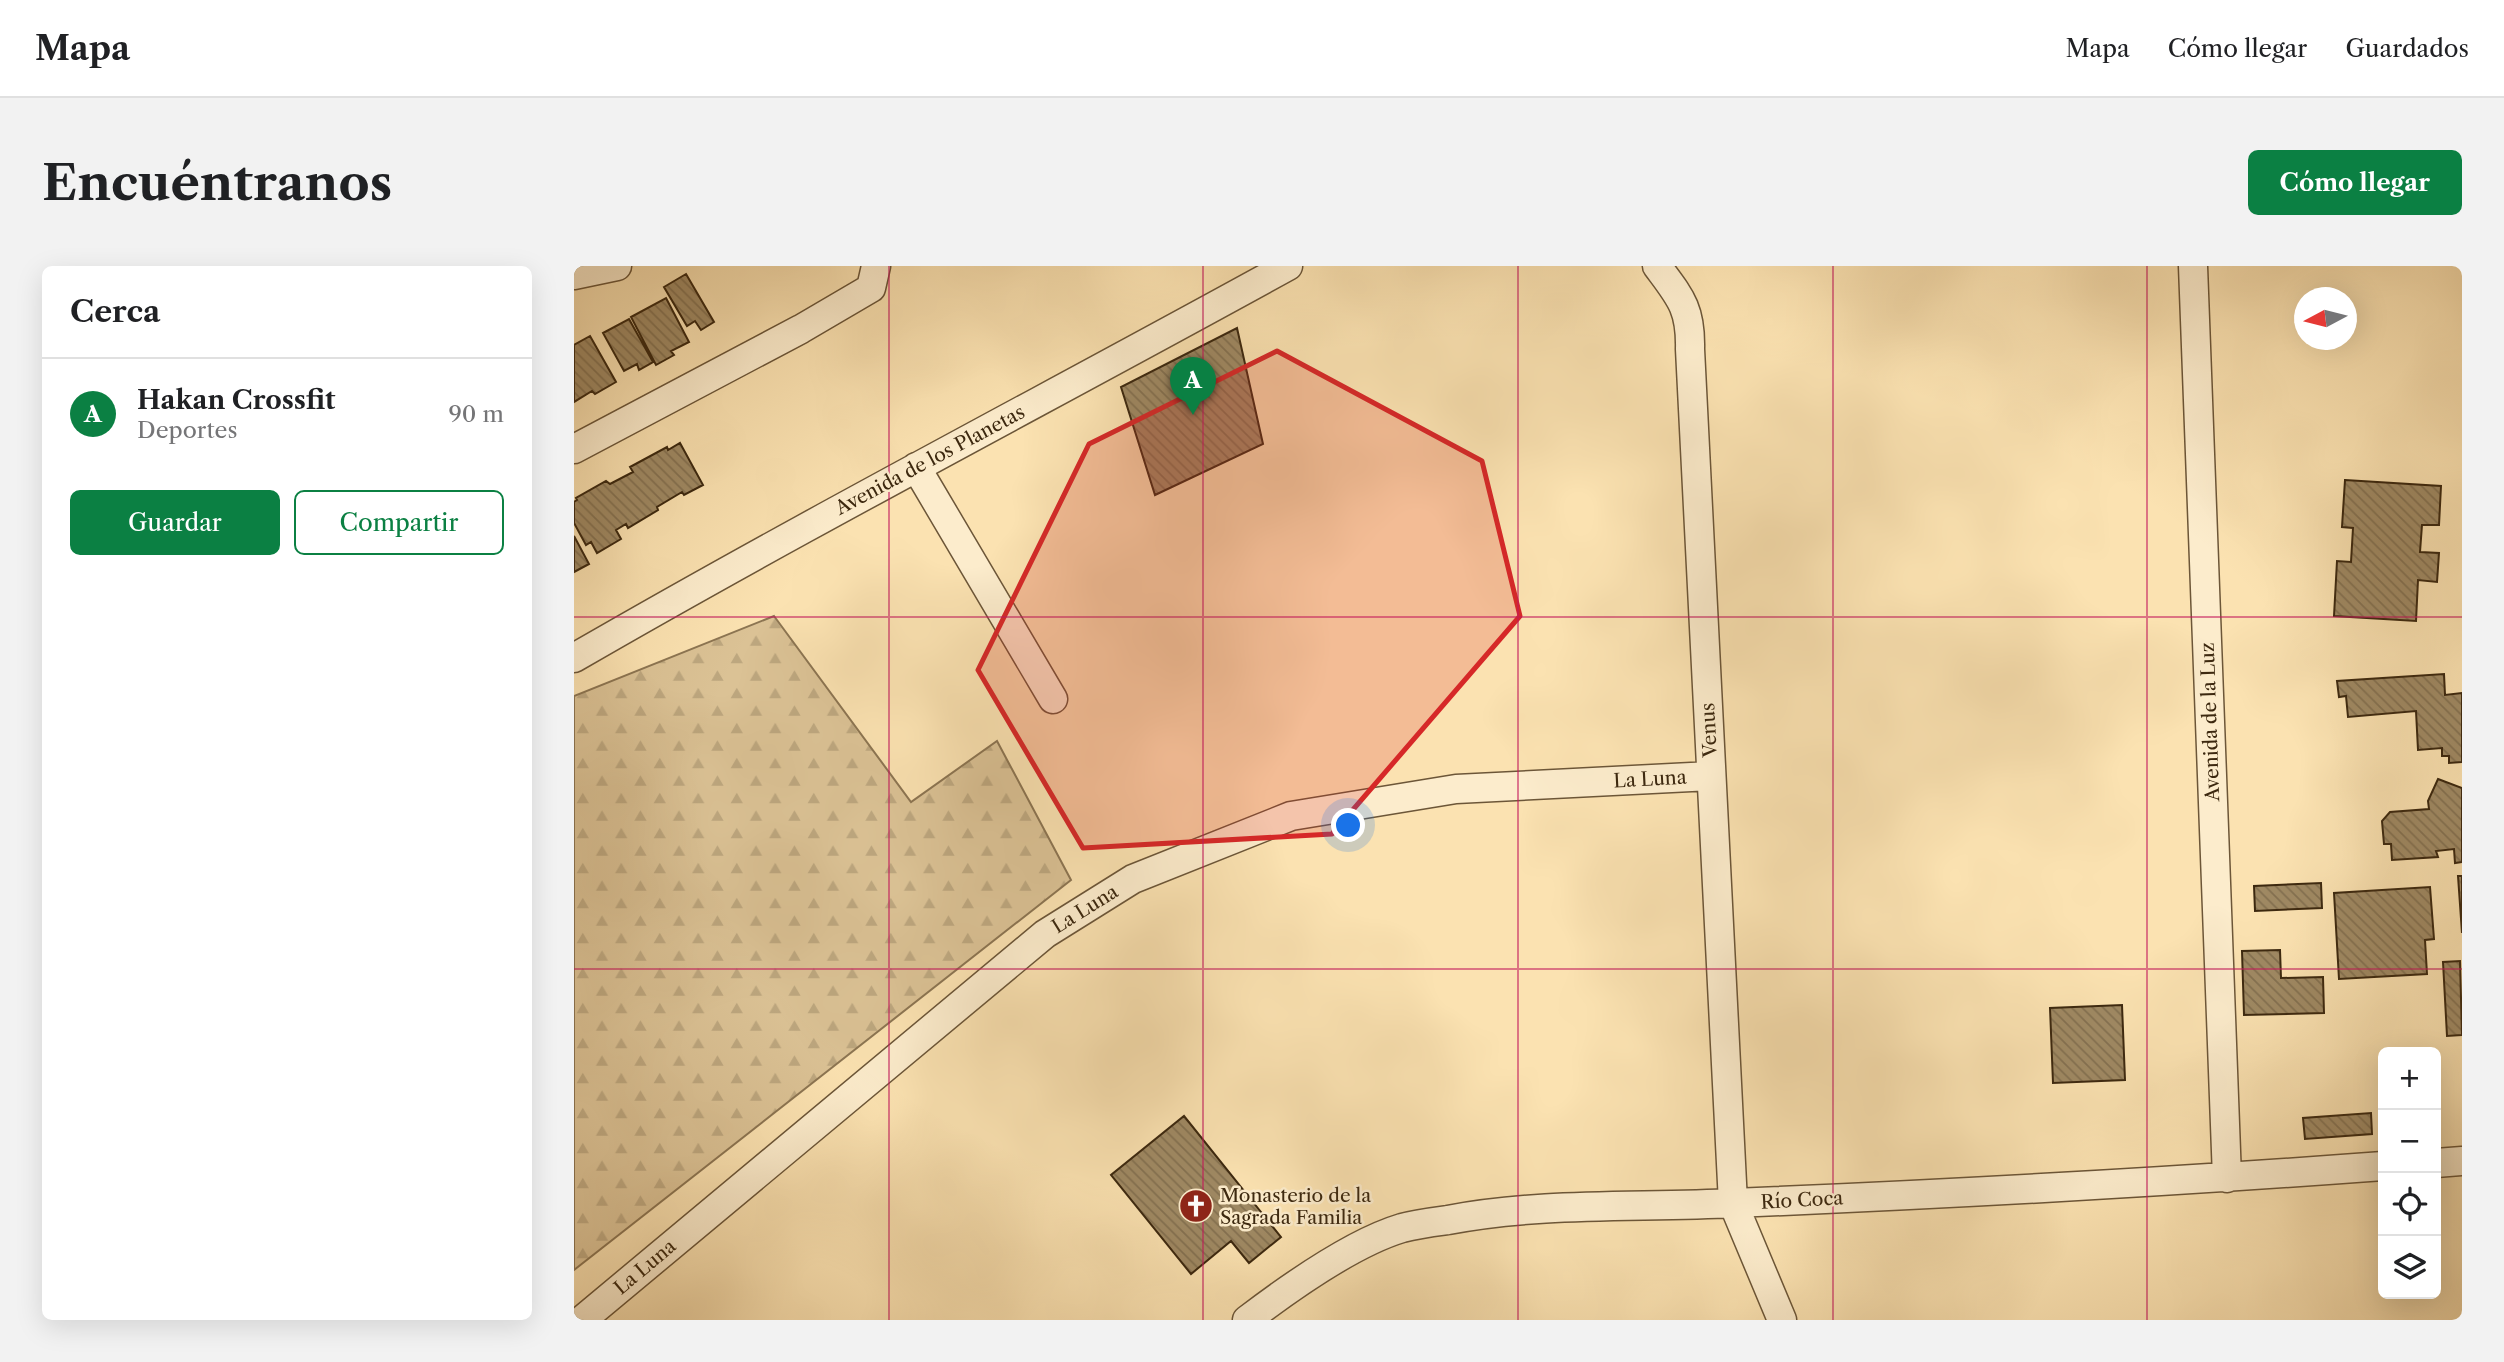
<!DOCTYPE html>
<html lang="es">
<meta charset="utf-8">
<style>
body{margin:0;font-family:"Libre Caslon Text",serif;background:#f2f2f2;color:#202124}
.controls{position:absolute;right:21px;bottom:21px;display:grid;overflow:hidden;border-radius:10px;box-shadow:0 7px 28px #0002}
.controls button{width:63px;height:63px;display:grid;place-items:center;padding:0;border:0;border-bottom:2px solid #e0e0e0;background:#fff;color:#202124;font:35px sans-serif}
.compass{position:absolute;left:1720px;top:21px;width:63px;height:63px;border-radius:50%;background:#fff;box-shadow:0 7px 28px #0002;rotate:263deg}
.you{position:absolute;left:775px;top:560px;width:24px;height:24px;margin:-18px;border:5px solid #fff;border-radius:50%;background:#1a73e8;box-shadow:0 0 0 10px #1a73e833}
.badge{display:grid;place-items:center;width:46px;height:46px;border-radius:50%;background:#0b8043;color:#fff;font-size:23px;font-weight:700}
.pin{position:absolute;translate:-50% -58px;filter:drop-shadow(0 2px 4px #0008)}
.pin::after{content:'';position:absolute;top:37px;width:24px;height:21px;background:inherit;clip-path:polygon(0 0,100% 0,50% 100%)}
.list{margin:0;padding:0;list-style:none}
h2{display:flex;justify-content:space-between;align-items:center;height:91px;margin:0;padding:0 28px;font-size:30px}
h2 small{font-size:23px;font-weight:400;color:#757577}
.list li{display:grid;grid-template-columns:46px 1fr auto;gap:21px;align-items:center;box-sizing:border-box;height:112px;padding:0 28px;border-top:2px solid #e0e0e0}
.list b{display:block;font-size:26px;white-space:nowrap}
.list p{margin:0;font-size:23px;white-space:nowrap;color:#757577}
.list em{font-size:23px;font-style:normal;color:#757577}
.actions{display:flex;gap:14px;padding:21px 28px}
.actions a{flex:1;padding:16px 0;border:2px solid #0b8043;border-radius:10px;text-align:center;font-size:24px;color:#0b8043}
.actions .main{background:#0b8043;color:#fff}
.icon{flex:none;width:38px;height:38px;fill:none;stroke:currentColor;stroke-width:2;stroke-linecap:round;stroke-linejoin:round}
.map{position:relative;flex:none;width:1888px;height:1054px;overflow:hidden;border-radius:10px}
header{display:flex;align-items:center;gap:42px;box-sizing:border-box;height:98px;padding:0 35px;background:#fff;border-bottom:2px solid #e0e0e0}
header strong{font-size:33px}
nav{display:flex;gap:38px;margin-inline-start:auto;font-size:24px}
.intro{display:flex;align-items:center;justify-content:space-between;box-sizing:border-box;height:168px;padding:0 42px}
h1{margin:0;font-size:49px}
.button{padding:18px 32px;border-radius:10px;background:#0b8043;color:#fff;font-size:24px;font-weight:700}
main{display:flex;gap:42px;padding:0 42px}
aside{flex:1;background:#fff;border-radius:10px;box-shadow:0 7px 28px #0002}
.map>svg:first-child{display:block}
</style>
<header>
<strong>Mapa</strong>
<nav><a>Mapa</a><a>Cómo llegar</a><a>Guardados</a></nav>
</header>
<div class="intro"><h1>Encuéntranos</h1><a class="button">Cómo llegar</a></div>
<main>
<aside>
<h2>Cerca<small></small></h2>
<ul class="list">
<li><span class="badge">A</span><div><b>Hakan Crossfit</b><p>Deportes</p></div><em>90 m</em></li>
</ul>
<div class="actions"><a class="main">Guardar</a><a>Compartir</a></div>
</aside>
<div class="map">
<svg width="1888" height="1054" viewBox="0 0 1888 1054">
<defs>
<pattern id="forest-firs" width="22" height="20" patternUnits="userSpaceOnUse" patternTransform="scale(1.75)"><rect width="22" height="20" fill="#dbc295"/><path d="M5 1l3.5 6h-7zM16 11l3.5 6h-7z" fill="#bda77f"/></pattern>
<pattern id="building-back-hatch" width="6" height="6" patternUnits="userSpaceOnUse" patternTransform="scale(1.75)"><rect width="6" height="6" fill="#9f8963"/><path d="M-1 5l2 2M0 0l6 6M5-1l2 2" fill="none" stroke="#837050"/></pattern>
</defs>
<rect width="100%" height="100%" fill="#fbe2b1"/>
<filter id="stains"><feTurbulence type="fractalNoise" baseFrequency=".00286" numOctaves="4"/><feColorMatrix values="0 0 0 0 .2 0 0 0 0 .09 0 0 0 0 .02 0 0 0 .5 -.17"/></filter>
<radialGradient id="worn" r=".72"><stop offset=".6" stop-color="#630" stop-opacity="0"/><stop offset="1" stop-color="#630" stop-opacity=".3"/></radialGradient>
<path fill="url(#forest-firs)" stroke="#8c7552" stroke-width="2" d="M200,350L337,536L423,475L497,614L0,1004V430Z"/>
<path fill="url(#building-back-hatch)" stroke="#3c280f" stroke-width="2" d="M112,8L140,56L127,64L121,55L113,60L90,21Z
M92,32L115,76L97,85L100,89L82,99L57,51Z
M55,53L79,96L65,104L63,98L50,105L29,67Z
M663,62L689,178L581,229L547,121Z
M16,70L42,116L21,128L18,125L0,136V79Z
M106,177L129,219L110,229L108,226L83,241L84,244L54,262L52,258L42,264L47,273L23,287L17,276L12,279L0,257V236L3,234L2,232L32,215L36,218L59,206L56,201L93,181L94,184Z
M1771,214L1867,220L1865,259H1848L1846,286L1865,287L1863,316L1844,314L1842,355L1760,350L1763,295L1777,296L1779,262L1768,261Z
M0,270L15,298L0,306Z
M1870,408L1871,429L1888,427V496L1875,497V490H1868V482L1844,484L1842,445L1774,451L1772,430L1765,431L1763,415Z
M1864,513L1888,522V596L1881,597L1880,583L1862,585L1864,591L1818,594L1817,578H1810L1808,555L1816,546L1855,543L1854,535Z
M1884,610H1888V667Z
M1747,617L1748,642L1681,645L1680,620Z
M1856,621L1860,673L1851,674L1853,708L1765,713L1760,627Z
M1706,684L1707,712L1749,711L1750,747L1670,749L1668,685Z
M1886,695L1888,769L1873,770L1869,696Z
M1548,739L1551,814L1479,817L1476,742Z
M1797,847L1798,868L1731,873L1729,852Z
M610,850L707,971L675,997L657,975L617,1008L537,909Z"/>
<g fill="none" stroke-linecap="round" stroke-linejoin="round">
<g stroke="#6c5638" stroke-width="31">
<path id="street" d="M1083,0C1106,31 1117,42 1116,83L1159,937L1208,1054
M1619,0L1653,912
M0,9L43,0
M0,183L227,63L297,22L302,0
M342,201L479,433
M0,392C235,256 476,131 714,0
M1862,897L1888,895
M8,1054L471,668L559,613L717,550L882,523L1137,510
M673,1054C715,1022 778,977 828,962C843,958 859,956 874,954C968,936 1065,942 1160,937C1377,928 1593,916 1809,900"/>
</g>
<use href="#street" stroke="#fceccc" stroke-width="28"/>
</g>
<path fill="#d62828" fill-opacity="0.2" stroke="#d62828" stroke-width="5" stroke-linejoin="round" d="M703,85L908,195L946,350L758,568L509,582L404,404L515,178Z"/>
<path fill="none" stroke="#c2185b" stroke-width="2" stroke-opacity="0.55" d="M315,0V1054M629,0V1054M944,0V1054M1259,0V1054M1573,0V1054M0,351H1888M0,703H1888"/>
<defs>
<g id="church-disc" transform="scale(1.75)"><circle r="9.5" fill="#8f2418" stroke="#fceccc"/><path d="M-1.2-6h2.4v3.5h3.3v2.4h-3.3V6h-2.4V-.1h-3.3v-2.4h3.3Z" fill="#fff"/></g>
</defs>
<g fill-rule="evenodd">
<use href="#church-disc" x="622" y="940"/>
</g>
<g text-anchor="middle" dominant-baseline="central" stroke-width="5" stroke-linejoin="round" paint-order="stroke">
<g font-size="19" fill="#3c280f" stroke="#fceccc">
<text transform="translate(356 194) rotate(-28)">Avenida de los Planetas</text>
<text transform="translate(1636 456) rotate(-92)">Avenida de la Luz</text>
<text transform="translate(1135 464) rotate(-93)">Venus</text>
<text transform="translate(1076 513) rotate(-3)">La Luna</text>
<text transform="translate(511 643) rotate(-32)">La Luna</text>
<text transform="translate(1228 934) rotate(-3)">Río Coca</text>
<text transform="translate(71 1001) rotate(-40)">La Luna</text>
</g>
<g font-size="19" fill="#3c280f" stroke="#fceccc" text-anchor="start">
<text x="646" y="929">Monasterio de la<tspan x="646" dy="22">Sagrada Familia</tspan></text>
</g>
</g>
<rect width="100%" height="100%" filter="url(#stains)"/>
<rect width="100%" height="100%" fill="url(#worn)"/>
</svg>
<div class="controls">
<button>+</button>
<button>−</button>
<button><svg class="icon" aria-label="locate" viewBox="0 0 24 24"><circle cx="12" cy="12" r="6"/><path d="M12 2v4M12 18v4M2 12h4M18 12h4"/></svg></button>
<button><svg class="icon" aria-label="layers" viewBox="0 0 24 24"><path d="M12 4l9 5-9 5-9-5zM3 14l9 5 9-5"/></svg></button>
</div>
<svg class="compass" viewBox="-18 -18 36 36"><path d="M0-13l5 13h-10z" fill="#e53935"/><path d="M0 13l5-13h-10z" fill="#757577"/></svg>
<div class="you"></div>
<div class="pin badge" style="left:619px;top:149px">A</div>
</div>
</main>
